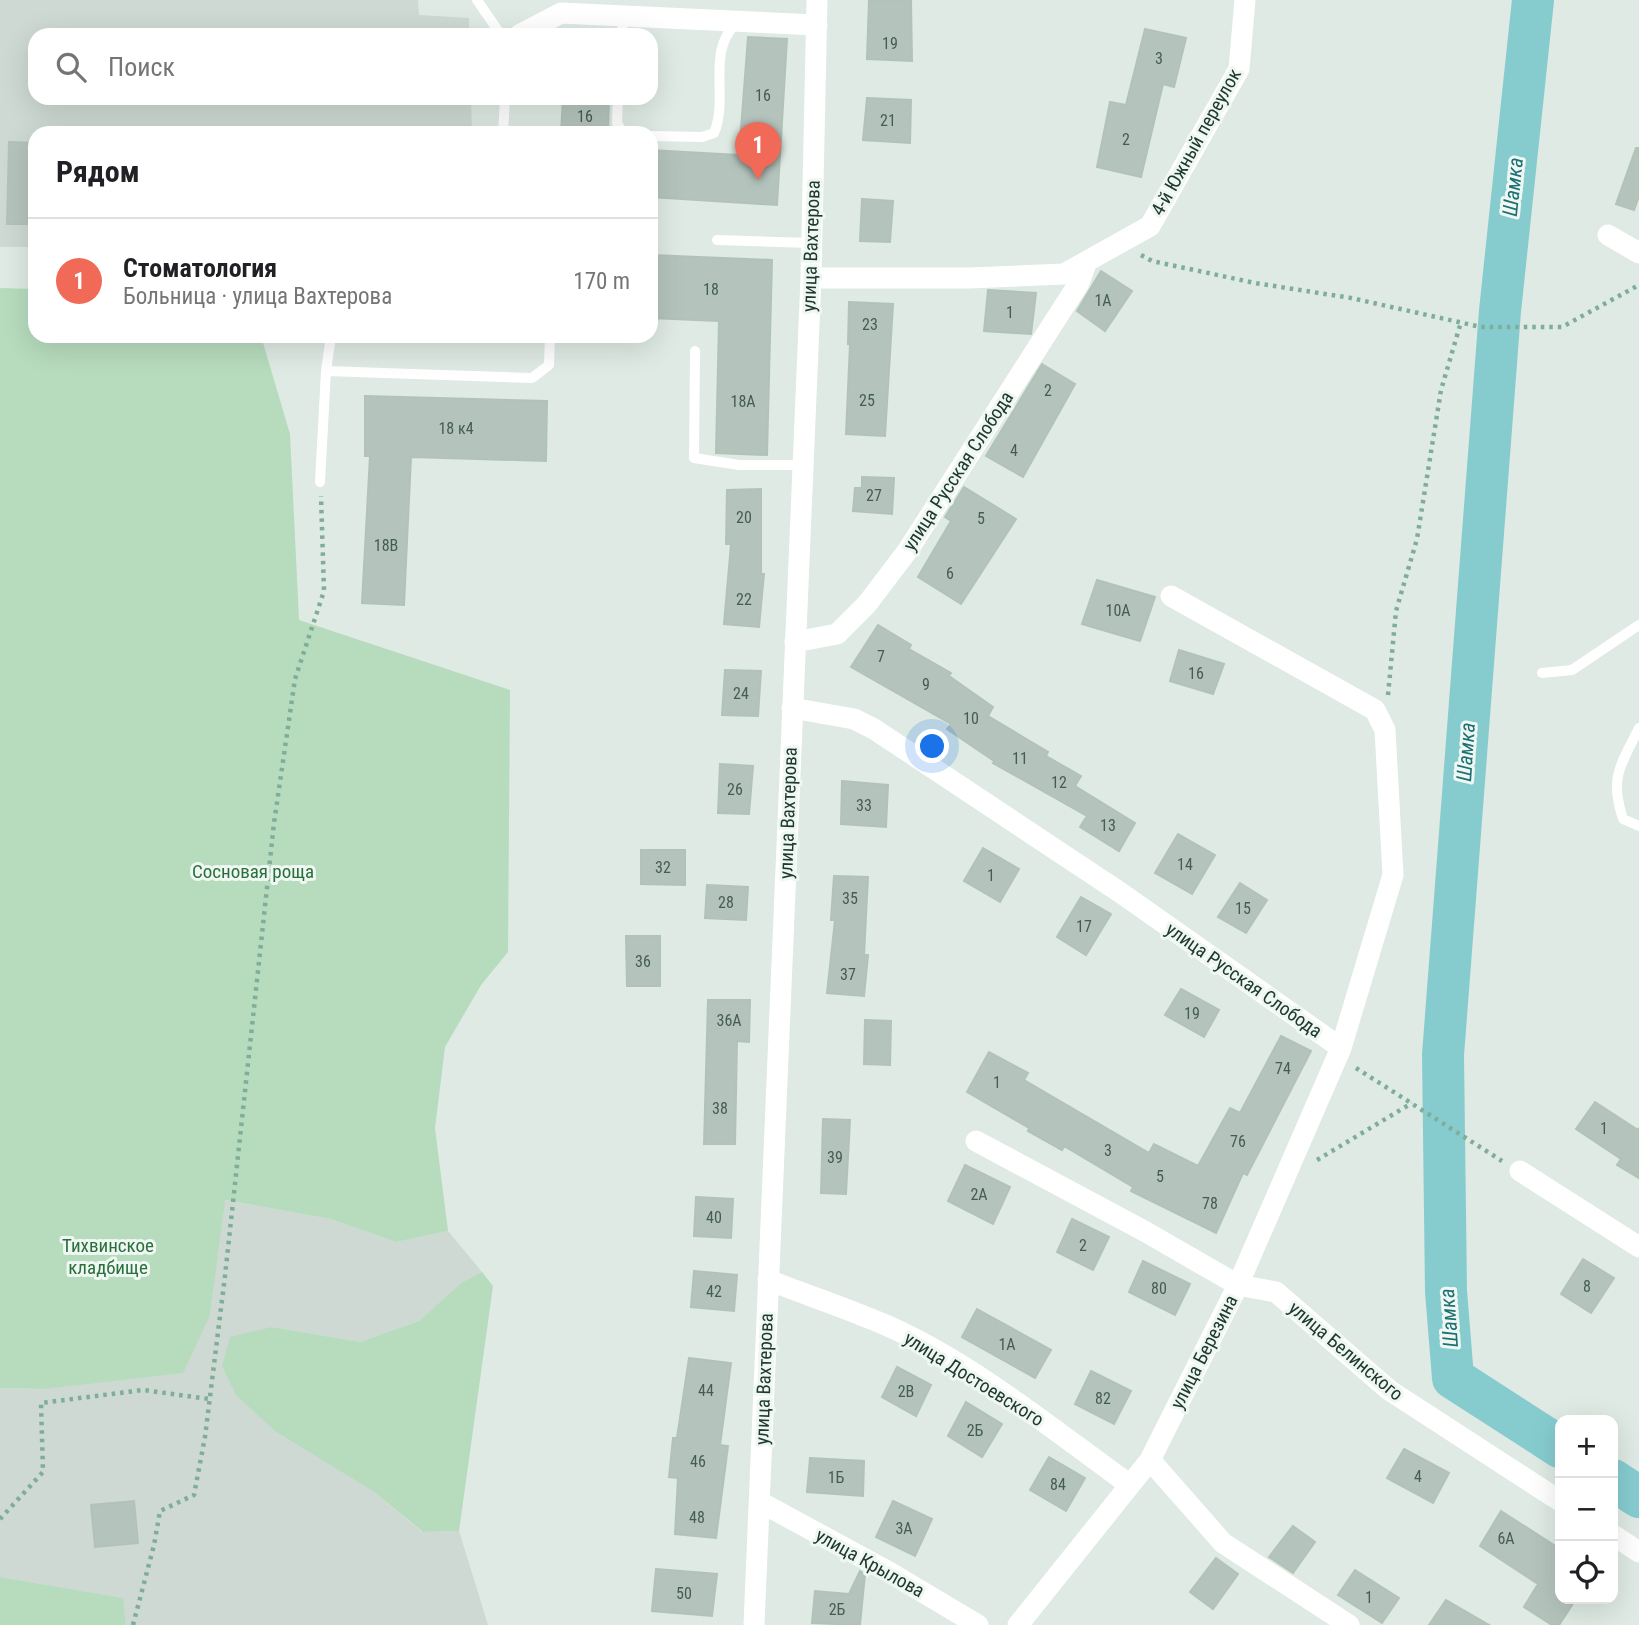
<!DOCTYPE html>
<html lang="ru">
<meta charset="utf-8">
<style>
body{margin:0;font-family:"Roboto Condensed",sans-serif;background:#f6f6f6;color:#202124}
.controls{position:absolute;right:21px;bottom:21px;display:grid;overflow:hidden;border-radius:14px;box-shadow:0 7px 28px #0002}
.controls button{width:63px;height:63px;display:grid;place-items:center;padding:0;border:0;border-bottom:2px solid #e0e0e0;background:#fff;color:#202124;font:35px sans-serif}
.you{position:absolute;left:933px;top:747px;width:24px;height:24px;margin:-18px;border:5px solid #fff;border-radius:50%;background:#1a73e8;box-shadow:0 0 0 10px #1a73e833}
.badge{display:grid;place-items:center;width:46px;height:46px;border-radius:50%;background:#f06a57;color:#fff;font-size:23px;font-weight:700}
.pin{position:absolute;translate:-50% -58px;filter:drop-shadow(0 2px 4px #0008)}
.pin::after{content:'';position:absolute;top:37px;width:24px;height:21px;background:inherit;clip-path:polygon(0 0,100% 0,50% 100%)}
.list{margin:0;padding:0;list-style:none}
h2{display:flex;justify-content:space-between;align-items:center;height:91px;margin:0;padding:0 28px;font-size:30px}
h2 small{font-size:23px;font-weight:400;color:#757577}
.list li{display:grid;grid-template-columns:46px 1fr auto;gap:21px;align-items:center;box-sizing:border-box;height:126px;padding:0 28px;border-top:2px solid #e0e0e0}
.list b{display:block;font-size:26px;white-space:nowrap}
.list p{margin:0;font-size:23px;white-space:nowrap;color:#757577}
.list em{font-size:23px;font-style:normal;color:#757577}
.icon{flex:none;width:38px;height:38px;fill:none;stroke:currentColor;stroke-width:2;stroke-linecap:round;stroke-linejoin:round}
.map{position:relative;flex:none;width:1639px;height:1625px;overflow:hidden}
.search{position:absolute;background:#fff;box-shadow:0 7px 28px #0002;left:28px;top:28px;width:630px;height:77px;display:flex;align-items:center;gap:18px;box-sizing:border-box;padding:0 24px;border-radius:21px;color:#757577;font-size:26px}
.panel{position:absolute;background:#fff;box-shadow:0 7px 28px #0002;left:28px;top:126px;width:630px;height:217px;border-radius:21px}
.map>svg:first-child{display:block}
</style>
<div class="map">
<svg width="1639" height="1625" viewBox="0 0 1639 1625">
<rect width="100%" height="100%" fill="#deeae3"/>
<path fill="#cdd9d2" d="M0,0H418L419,15L469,18V35H35V98H471L472,133H35V247H0Z
M224,1200L331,1219L396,1242L448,1231L482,1272L461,1283L419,1321L360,1342L272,1327L373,1491L422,1532L459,1531L488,1625H126L122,1598L0,1577V1388L44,1389L210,1315Z"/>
<path fill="#b7dbbd" d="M0,288L35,289V336H261L290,434L299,620L510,690L508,952L481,985L445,1047L435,1128L448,1231L396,1242L331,1219L225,1200L210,1315L183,1373L44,1389L0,1388Z
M482,1272L493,1286L459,1531L423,1532L373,1491L275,1431L236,1395L222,1366L230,1337L272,1327L360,1342L419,1321L461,1283Z
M0,1577L123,1598L126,1625H0Z"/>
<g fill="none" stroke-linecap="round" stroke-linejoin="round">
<path stroke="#86cccf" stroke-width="42" d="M1533,0L1500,311L1443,1055L1446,1291L1453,1378L1560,1447
M1613,1480L1639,1497"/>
</g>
<path fill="#b4c4bc" stroke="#b1c3b9" stroke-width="2" d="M869,0H911L912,61L867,59Z
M1145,29L1186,38L1174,87L1163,84L1141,177L1097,167L1110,102L1126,105Z
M748,37L787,39L777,205L651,197V150L739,155Z
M563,98H609L608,133H561Z
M867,98L911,100L910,143L863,140Z
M9,142L35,143V224H7Z
M1636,148H1639V196L1634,210L1616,204Z
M862,199L893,201L890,242L860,241Z
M651,255L772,260L767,455L716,453L719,321L651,318Z
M1101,271L1132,291L1105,331L1077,311Z
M988,290L1036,293L1031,334L984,331Z
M849,302L893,304L885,436L846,434L850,344H848Z
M1042,364L1075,384L1023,477L986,456Z
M365,396L547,401L546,461L411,457L404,605L362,603L370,456H365Z
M862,477L894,478L892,514L853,511L855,488H862Z
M964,487L1016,519L961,604L918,577L951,521L945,517Z
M761,489V574H764L759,627L724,624L731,544H726L727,490Z
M1097,580L1155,597L1140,641L1082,624Z
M878,625L911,645L909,649L951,673L949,676L993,707L988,716L1048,752L1046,756L1081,776L1075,786L1135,823L1119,851L1080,827L1087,816L993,763L994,761L947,729L951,724L851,667Z
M1179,650L1224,664L1213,694L1170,681Z
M725,670L761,671L758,716L722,715Z
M720,764L753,766L749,814L718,813Z
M842,781L888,785L886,827L841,824Z
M1178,834L1215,855L1192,894L1155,873Z
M983,848L1019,869L1000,902L964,881Z
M641,850H685V885L641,884Z
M834,876L868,877L864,955H868L864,996L827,993L835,920H831Z
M1240,883L1267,900L1246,933L1218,917Z
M707,885L748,887L746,920L705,918Z
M1081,897L1111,914L1086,955L1057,937Z
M626,936H660V986H627Z
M1181,989L1219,1010L1204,1037L1165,1015Z
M708,1000H750L749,1042L737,1041L735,1144H704Z
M865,1020L891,1021L890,1065L864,1064Z
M1281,1036L1311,1051L1247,1175L1243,1173L1216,1233L1131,1191L1133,1187L1064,1146L1062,1150L1028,1131L1029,1128L967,1092L989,1052L1028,1073L1024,1080L1149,1153L1154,1144L1198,1166L1230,1108L1240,1113Z
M1595,1102L1638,1130L1639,1128V1178L1617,1165L1621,1159L1576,1129Z
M823,1119L850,1120L846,1194L821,1193Z
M965,1165L1010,1187L993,1224L948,1201Z
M696,1197L733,1199L731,1238L694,1236Z
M1072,1219L1109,1237L1093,1270L1057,1252Z
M1583,1259L1614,1278L1591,1313L1561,1294Z
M1143,1261L1190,1284L1175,1315L1129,1292Z
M694,1271L737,1275L734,1311L691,1307Z
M977,1309L1051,1350L1035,1378L962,1337Z
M689,1358L731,1363L720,1445L728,1446L716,1538L675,1534L678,1478L669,1477L673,1438H677Z
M897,1367L931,1385L916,1416L882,1397Z
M1091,1371L1131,1391L1114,1424L1075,1404Z
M966,1402L1002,1424L982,1457L948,1436Z
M1404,1449L1449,1473L1433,1503L1387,1478Z
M1049,1457L1085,1478L1066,1511L1030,1490Z
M810,1458L864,1461L863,1496L807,1492Z
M134,1501L138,1543L95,1547L91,1505Z
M893,1501L932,1519L915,1556L876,1537Z
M1501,1511L1560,1549V1599H1576L1559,1625H1552L1524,1607L1538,1584L1480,1546Z
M1293,1526L1315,1542L1293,1573L1269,1557Z
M1216,1558L1238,1574L1213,1609L1190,1592Z
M656,1569L717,1574L712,1616L652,1611Z
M1355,1570L1399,1598L1382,1623L1338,1595Z
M860,1571L865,1574L860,1625L812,1623L815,1591L849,1594Z
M1446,1600L1489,1625H1429Z"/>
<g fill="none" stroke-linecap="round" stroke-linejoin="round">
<path stroke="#7fad99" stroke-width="4.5" stroke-dasharray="3.5 5" stroke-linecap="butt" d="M1141,255L1152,261L1255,283L1351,298L1481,327H1562L1639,285
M1388,695L1396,611L1417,539L1441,390L1461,322
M1356,1068L1502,1161
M1317,1160L1412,1103
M0,1519L43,1472L41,1403L143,1390L209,1399
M133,1625L154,1545L160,1511L194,1495L205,1437L225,1276L274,823L295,679L324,591L321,496"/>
<path stroke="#fff" stroke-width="10" d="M477,0L501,35
M622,35L623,16
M618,98L617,123L623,133
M503,133L505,98
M651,136L702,137L714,133C729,98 706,51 736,24
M717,240L811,243
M695,351L694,458L739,465H803
M326,371L532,378L549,365L550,336
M320,482L326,371L331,336
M1542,673L1572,670L1639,625
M1639,728C1621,765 1609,777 1623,819L1639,826"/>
<path stroke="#fff" stroke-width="21" d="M519,35L561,13L817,25
M1608,235L1639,253
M811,278H970L1064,274L1150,226L1239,69L1245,0
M795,642L837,634L867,604L908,550L1079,283L1087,261
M792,708L854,719L874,729L1121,893L1341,1048L1393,875L1385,730L1375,710L1171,596
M976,1141L1146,1232L1238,1285L1276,1292L1389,1390L1560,1501
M1520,1171L1639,1247
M768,1280C807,1295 849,1309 888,1326C975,1365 1052,1429 1130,1485
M1150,1460L1223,1543L1349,1625
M760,1502L889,1572L978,1625
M1613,1535L1639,1552
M754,1625L811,278L817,0
M1018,1625L1150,1460L1238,1285L1341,1048"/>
</g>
<g text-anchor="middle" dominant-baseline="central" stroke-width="6" stroke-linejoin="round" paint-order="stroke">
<g font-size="16" fill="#455c52">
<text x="890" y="43">19</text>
<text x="1159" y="58">3</text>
<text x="763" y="95">16</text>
<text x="585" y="116">16</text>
<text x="888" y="120">21</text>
<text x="1126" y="139">2</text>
<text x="711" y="289">18</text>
<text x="1103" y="300">1А</text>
<text x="1010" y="312">1</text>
<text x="870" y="324">23</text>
<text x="1048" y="390">2</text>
<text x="867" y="400">25</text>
<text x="743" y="401">18А</text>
<text x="456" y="428">18 к4</text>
<text x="1014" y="450">4</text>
<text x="874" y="495">27</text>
<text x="744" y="517">20</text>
<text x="981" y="518">5</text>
<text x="386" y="545">18В</text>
<text x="950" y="573">6</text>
<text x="744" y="599">22</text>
<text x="1118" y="610">10А</text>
<text x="881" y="656">7</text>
<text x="1196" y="673">16</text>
<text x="926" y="684">9</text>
<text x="741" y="693">24</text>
<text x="971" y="718">10</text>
<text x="1020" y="758">11</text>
<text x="1059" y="782">12</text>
<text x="735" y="789">26</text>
<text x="864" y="805">33</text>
<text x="1108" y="825">13</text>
<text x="1185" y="864">14</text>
<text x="663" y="867">32</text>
<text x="991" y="875">1</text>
<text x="850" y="898">35</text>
<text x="726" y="902">28</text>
<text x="1243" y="908">15</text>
<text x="1084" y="926">17</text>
<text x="643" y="961">36</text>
<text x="848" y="974">37</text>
<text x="1192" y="1013">19</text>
<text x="729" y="1020">36А</text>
<text x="1283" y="1068">74</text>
<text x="997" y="1082">1</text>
<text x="720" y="1108">38</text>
<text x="1604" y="1128">1</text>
<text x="1238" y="1141">76</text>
<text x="1108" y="1150">3</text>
<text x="835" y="1157">39</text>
<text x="1160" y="1176">5</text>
<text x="979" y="1194">2А</text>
<text x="1210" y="1203">78</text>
<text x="714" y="1217">40</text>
<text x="1083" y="1245">2</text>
<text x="1587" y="1286">8</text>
<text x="1159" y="1288">80</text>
<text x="714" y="1291">42</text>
<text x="1007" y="1344">1А</text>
<text x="706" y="1390">44</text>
<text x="906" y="1391">2В</text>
<text x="1103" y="1398">82</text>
<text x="975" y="1430">2Б</text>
<text x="698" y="1461">46</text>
<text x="1418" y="1476">4</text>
<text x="836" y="1477">1Б</text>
<text x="1058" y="1484">84</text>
<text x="697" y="1517">48</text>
<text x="904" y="1528">3А</text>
<text x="1506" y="1538">6А</text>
<text x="684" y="1593">50</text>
<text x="1369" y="1597">1</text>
<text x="837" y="1609">2Б</text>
</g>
<g font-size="19" fill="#20392f" stroke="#eff7f2">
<text transform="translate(1196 142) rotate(-61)">4-й Южный переулок</text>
<text transform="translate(811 246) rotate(-88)">улица Вахтерова</text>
<text transform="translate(958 471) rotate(-57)">улица Русская Слобода</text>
<text transform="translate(788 813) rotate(-88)">улица Вахтерова</text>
<text transform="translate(1244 980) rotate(35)">улица Русская Слобода</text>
<text transform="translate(1346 1351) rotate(40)">улица Белинского</text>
<text transform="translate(1204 1352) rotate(-63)">улица Березина</text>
<text transform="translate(764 1379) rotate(-88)">улица Вахтерова</text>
<text transform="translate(974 1379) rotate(32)">улица Достоевского</text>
<text transform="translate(870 1563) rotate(29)">улица Крылова</text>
</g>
<g font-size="19" fill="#2b6f3d" stroke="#eff7f2">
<text x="253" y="871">Сосновая роща</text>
<text x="108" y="1245">Тихвинское<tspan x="108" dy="22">кладбище</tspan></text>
</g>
<g font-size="21" font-style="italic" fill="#1c6f73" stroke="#eff7f2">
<text transform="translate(1513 187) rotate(-84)">Шамка</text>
<text transform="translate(1466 752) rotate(-86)">Шамка</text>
<text transform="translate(1449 1318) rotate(-94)">Шамка</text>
</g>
</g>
</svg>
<div class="controls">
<button>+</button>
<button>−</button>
<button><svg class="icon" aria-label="locate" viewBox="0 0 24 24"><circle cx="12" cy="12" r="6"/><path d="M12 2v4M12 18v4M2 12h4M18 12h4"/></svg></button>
</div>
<div class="you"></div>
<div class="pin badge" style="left:758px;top:180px">1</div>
<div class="search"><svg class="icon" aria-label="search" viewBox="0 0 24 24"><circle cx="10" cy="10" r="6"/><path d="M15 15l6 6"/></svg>Поиск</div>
<section class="panel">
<h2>Рядом<small></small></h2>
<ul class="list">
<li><span class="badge">1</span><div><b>Стоматология</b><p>Больница · улица Вахтерова</p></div><em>170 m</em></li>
</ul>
</section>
</div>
